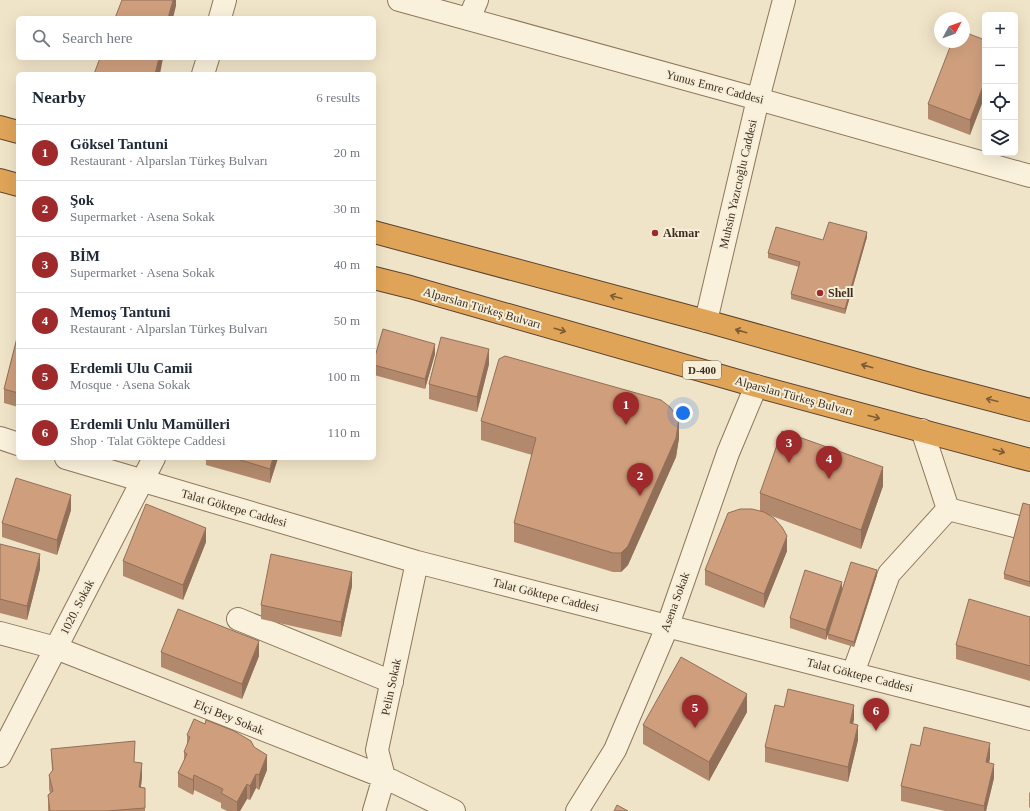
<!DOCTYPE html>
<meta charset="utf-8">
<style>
body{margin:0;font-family:Georgia,serif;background:#f6f6f7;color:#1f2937}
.controls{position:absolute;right:12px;top:12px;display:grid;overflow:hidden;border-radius:6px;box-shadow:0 4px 16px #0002}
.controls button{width:36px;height:36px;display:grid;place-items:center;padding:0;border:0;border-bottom:1px solid #e0e1e3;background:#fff;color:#1f2937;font:20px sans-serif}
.compass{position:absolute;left:934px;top:12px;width:36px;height:36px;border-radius:50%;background:#fff;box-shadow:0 4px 16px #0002;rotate:49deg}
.you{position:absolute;left:683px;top:413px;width:14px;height:14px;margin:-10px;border:3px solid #fff;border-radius:50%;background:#1a73e8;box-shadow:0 0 0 6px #1a73e833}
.badge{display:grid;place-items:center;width:26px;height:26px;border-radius:50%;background:#9e2a2b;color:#fff;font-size:13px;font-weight:700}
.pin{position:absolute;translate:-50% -33px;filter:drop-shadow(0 1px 2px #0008)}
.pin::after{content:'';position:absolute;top:21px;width:14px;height:12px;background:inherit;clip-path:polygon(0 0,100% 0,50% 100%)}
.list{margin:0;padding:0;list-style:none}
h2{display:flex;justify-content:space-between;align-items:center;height:52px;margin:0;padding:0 16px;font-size:17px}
h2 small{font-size:13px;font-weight:400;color:#747a83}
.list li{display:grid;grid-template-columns:26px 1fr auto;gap:12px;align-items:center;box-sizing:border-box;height:56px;padding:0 16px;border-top:1px solid #e0e1e3}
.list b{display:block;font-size:15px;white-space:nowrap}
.list p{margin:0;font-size:13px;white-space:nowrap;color:#747a83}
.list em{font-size:13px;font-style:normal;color:#747a83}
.icon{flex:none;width:22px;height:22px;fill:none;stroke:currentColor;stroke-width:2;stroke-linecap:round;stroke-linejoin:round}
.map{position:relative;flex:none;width:1030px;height:811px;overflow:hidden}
.search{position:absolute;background:#fff;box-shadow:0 4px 16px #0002;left:16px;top:16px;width:360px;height:44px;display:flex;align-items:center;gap:10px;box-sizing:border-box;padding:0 14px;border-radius:6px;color:#747a83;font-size:15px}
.panel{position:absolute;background:#fff;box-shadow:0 4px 16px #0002;left:16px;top:72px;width:360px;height:388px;border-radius:6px}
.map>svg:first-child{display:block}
</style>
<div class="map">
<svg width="1030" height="811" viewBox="0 0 1030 811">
<rect width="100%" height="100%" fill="#f0e4c8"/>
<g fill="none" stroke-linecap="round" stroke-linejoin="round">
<g stroke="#8d765c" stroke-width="24">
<path id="minor" d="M399,0L758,99L1030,176
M220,18L225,0
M469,19L477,0
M203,74L208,58
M706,321L758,99L784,0
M922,430L948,509L1030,530
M0,438L18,444
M66,458L417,562L1030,719
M238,619L392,682
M0,633L56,648L384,777L454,811
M853,673L889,574L948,509
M0,756L154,458
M374,811L384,777L377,750L417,562
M577,811L615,750L668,625L728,453L756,386"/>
</g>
<g stroke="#5b4430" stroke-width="24">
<path id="highway" d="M0,127L18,132
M0,180L18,185
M374,232L706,321L923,382L1030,410
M374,278L410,287L756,386L1030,460"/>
</g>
<use href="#minor" stroke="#faf1dc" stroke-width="22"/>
<use href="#highway" stroke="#e0a458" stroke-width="22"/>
</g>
<path fill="#b2896c" d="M985,40L970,135L928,119V104Z
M867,237L845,314L791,299V294L799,267L768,258V253L823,240Z
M18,334V407L4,403V389Z
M435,354L425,389L374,375V360Z
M489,364L477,412L429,399V384Z
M481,421L679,438L676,457L628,565L621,572H613L514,542V523L532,455L481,440Z
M206,458H278L270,483L206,465Z
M883,486L861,549L769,515L787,551L764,608L705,585V570L760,511V493Z
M1030,505V587L1004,579V574Z
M71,510L57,555L2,537V523Z
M206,542L183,600L123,576V561Z
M0,544L40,569L27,620L0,613Z
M877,575L854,647L828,639V634Z
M352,586L341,637L261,619V605Z
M842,592L826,640L790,628V618Z
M1030,617V681L956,659V645Z
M161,652L259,656L242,699L161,667Z
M784,707L854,719L853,724L858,740L848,782L765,762V747Z
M747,712L709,781L643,744V725Z
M187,735L267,770L259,790L256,788L250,800L247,799L240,811H227L221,808V803L194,790L193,795L178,787V773L184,761V752L187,745Z
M920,746L990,758L989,763L994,778L986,811H945L901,801V786Z
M51,749L135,762L142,777L141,787L145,788V811H48V795L50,793L49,789V775L52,771Z
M1030,792V808L1029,807V793Z"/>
<path fill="#916f58" d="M173,0H176V6L173,18H168Z
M159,58H163L160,74H155Z
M985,81V96L970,135V120Z
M867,232V237L845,314V309Z
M435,344V354L425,389V379Z
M489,349V364L477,412V397Z
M679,419V438L676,457L628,565L621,572V553Z
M273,458H278L270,483V469Z
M883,467V486L861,549V530Z
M71,495V510L57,555V540Z
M206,528V542L183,600V585Z
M787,536V551L764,608V594Z
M40,554V569L27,620V606Z
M877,570V575L854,647V642Z
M352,572V586L341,637V622Z
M842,582V592L826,640V630Z
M259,641V656L242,699V684Z
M747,694V712L709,781V762Z
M854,705V719L850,738V723Z
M858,725V740L848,782V767Z
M990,743V758L986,776V762Z
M267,755V770L259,790V775Z
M142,763V777L139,802V787Z
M994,764V778L986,811H984V806Z
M256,774V788L250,800V786Z
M194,775V790L193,795V780Z
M247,784V799L240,811H237V802Z"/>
<path fill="#cf9f7d" stroke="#916f58" d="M122,0H173L168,18H115Z
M964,32L985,40V81L970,120L928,104L952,42H964Z
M100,58H159L155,74H94Z
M829,222L867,232L845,309L791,294L800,262L768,253L776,227L823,240Z
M383,329L435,344L425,379L374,365V360Z
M18,334V393L4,389Z
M441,337L489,349L477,397L429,384Z
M505,356L661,400L670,407L679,419L676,438L628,546L621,553H613L514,523L536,438L481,421L499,359Z
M782,431L883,467L861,530L760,493Z
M234,458H273L270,469Z
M16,478L71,495L57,540L2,523Z
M1023,503L1030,505V582L1004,574Z
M146,504L206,528L183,585L123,561Z
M740,509H752L764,512L774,518L782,527L787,536L764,594L705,570L728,513Z
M0,544L40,554L27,606L0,599Z
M271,554L352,572L341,622L261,605Z
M851,562L877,570L854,642L828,634Z
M805,570L842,582L826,630L790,618Z
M969,599L1030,617V666L956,645Z
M178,609L259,641L242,684L161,652Z
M681,657L747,694L709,762L643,725Z
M788,689L854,705L850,723L858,725L848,767L765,747L775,705L784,707Z
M194,719L205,724L206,720L234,731L251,741L254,747L267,755L259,775L256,774L250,786L247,784L237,802L221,793L223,789L194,775L193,780L178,773L187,754L184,752L190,737L187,735Z
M924,727L990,743L986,762L994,764L984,806L901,786L911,744L920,746Z
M135,741L134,762L142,763L139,787L145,788V808L107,811H50L48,795L53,791L49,775L53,770L51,749Z
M617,805L628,811H614Z"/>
<defs><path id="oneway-shaft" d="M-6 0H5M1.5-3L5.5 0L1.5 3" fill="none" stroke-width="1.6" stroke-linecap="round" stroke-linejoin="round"/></defs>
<g stroke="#7e5d36">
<use href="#oneway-shaft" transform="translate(616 297) rotate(-165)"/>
<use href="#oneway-shaft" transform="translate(560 330) rotate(16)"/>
<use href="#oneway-shaft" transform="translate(741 331) rotate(-164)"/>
<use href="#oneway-shaft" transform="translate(867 366) rotate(-164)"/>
<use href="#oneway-shaft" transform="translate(992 400) rotate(-166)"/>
<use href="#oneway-shaft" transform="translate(874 417) rotate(15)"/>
<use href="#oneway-shaft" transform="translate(999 451) rotate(16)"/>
</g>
<g fill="#9e2a2b" stroke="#f7eed8" stroke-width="1.5">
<circle cx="655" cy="233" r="4"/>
<circle cx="820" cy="293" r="4"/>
</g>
<g text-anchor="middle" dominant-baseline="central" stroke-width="4" stroke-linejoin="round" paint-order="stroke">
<rect fill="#f7eed8" stroke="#756857" stroke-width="1" x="683" y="361" width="38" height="18" rx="3"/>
<g font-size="11" font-weight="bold" fill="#3d2e20">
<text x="702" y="370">D-400</text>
</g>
<g font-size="12" fill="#3d2e20" stroke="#f7eed8">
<text transform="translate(715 87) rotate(15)">Yunus Emre Caddesi</text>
<text transform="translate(738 184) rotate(-77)">Muhsin Yazıcıoğlu Caddesi</text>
<text transform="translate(482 308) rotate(16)">Alparslan Türkeş Bulvarı</text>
<text transform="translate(794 396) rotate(15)">Alparslan Türkeş Bulvarı</text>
<text transform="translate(234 508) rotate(16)">Talat Göktepe Caddesi</text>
<text transform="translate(546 595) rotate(14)">Talat Göktepe Caddesi</text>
<text transform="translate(675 602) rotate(-70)">Asena Sokak</text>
<text transform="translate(77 607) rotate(-63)">1020. Sokak</text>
<text transform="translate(860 675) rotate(14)">Talat Göktepe Caddesi</text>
<text transform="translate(391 687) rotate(-78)">Pelin Sokak</text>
<text transform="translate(229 717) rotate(22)">Elçi Bey Sokak</text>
</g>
<g font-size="12" font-weight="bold" fill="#3d2e20" stroke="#f7eed8" text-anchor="start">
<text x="663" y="233">Akmar</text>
<text x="828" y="293">Shell</text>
</g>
</g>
</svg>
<div class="controls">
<button>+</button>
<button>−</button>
<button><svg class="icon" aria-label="locate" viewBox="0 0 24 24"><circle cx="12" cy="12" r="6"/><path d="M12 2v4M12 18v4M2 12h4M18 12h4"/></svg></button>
<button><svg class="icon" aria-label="layers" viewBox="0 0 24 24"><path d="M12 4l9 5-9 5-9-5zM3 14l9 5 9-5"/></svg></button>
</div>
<svg class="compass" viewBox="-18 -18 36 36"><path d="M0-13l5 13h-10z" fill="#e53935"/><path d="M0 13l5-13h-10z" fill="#747a83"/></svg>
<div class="you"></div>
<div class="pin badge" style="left:626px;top:425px">1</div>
<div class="pin badge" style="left:640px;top:496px">2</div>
<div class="pin badge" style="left:789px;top:463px">3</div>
<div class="pin badge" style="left:829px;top:479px">4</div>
<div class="pin badge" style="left:695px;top:728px">5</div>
<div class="pin badge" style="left:876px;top:731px">6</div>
<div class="search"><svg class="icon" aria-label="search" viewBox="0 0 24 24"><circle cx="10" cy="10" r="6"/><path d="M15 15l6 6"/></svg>Search here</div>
<section class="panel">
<h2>Nearby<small>6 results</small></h2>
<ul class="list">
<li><span class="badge">1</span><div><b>Göksel Tantuni</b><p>Restaurant · Alparslan Türkeş Bulvarı</p></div><em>20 m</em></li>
<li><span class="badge">2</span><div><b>Şok</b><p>Supermarket · Asena Sokak</p></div><em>30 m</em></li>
<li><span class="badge">3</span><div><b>BİM</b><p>Supermarket · Asena Sokak</p></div><em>40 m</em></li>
<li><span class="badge">4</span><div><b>Memoş Tantuni</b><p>Restaurant · Alparslan Türkeş Bulvarı</p></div><em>50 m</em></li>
<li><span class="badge">5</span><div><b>Erdemli Ulu Camii</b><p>Mosque · Asena Sokak</p></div><em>100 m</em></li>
<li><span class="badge">6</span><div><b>Erdemli Unlu Mamülleri</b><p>Shop · Talat Göktepe Caddesi</p></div><em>110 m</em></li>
</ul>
</section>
</div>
